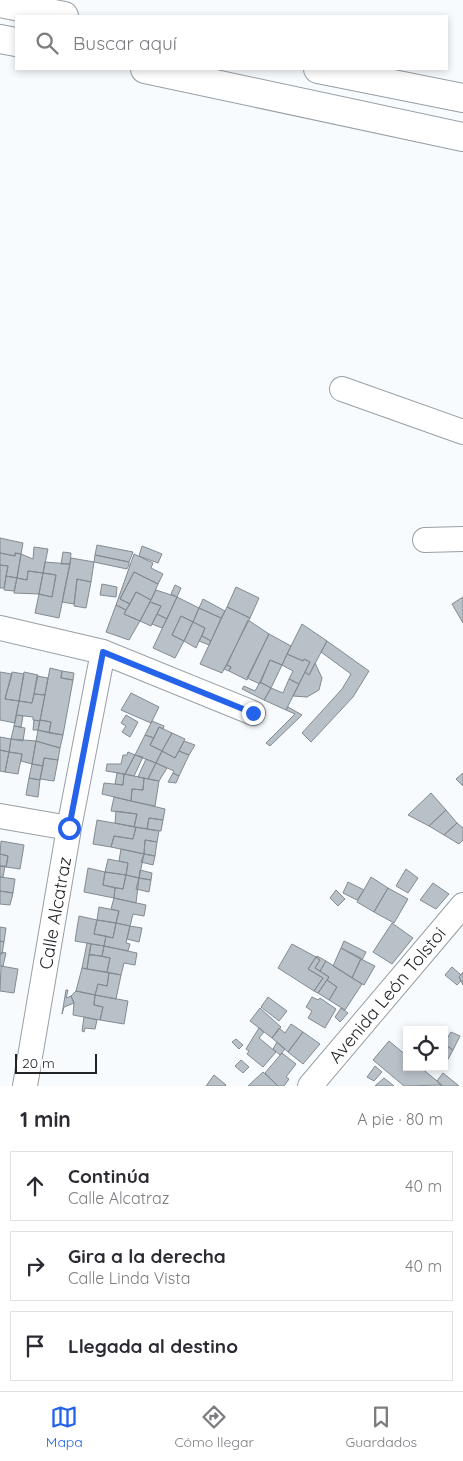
<!DOCTYPE html>
<html lang="es">
<meta charset="utf-8">
<style>
body{margin:0;font-family:Quicksand,sans-serif;background:#f2f2f3;color:#2b2b33}
.controls{position:absolute;right:15px;bottom:15px;display:grid;overflow:hidden;border-radius:0px;box-shadow:0 2px 8px #0003}
.controls button{width:45px;height:45px;display:grid;place-items:center;padding:0;border:0;border-bottom:1px solid #e1e1e2;background:#fff;color:#2b2b33;font:25px sans-serif}
.scale{position:absolute;left:15px;bottom:12px;width:82px;box-sizing:border-box;padding-left:5px;border:2px solid #212427;border-top:0;font-size:14px;line-height:18px;white-space:nowrap;color:#212427;-webkit-text-stroke:4px #fff;paint-order:stroke}
.stop{position:absolute;width:15px;height:15px;margin:-11px;border:4px solid #2563eb;border-radius:50%;background:#fff}
.stop.end{background:#2563eb;border-color:#fff;box-shadow:0 1px 5px #0008}
.list{margin:0;padding:0;list-style:none}
h2{display:flex;justify-content:space-between;align-items:center;height:65px;margin:0;padding:0 20px;font-size:21px}
h2 small{font-size:16px;font-weight:400;color:#7c7c81}
.list li{display:grid;grid-template-columns:32px 1fr auto;gap:15px;align-items:center;box-sizing:border-box;height:70px;margin:0 10px 10px;padding:0 10px;border:1px solid #e1e1e2;border-radius:0px}
.list b{display:block;font-size:19px;white-space:nowrap}
.list p{margin:0;font-size:16px;white-space:nowrap;color:#7c7c81}
.list em{font-size:16px;font-style:normal;color:#7c7c81}
.icon{flex:none;width:28px;height:28px;fill:none;stroke:currentColor;stroke-width:2;stroke-linecap:round;stroke-linejoin:round}
.map{position:relative;flex:none;width:463px;height:1086px;overflow:hidden}
.search{position:absolute;background:#fff;box-shadow:0 2px 8px #0003;left:15px;right:15px;top:15px;height:55px;display:flex;align-items:center;gap:12px;box-sizing:border-box;padding:0 18px;border-radius:0px;color:#7c7c81;font-size:19px}
.sheet{height:305px;background:#fff}
nav{display:flex;justify-content:space-around;align-items:center;box-sizing:border-box;height:70px;border-top:1px solid #e1e1e2;background:#fff;font-size:14px;color:#7c7c81}
nav a{display:grid;justify-items:center;gap:2px}
nav .on{color:#2563eb}
.map>svg:first-child{display:block}
</style>
<div class="map">
<svg width="463" height="1086" viewBox="0 0 463 1086">
<rect width="100%" height="100%" fill="#f8fbfe"/>
<path fill="#b9c1c8" stroke="#838a91" d="M0,538L23,543L21,554L15,553V556L0,553Z
M97,545L133,552L129,562L95,555Z
M142,546L162,554L158,563L139,556Z
M34,547L48,549L43,573L28,571L27,580L17,578L21,554L33,559Z
M63,552L71,553L70,564H61Z
M0,553L15,556V553L21,554L17,578L6,576L8,566L0,565Z
M134,554L153,563L151,568L163,574L158,584L134,572L120,599L130,604L126,610L116,605Z
M95,555L129,562V565L127,569L94,562Z
M71,558L94,562L91,582L77,579L74,604L62,602Z
M45,562L70,564L59,618L35,613L39,594L52,597L56,575L43,573Z
M0,565L8,566L4,588H0Z
M28,571L43,573L39,594L14,593L17,578L27,580Z
M134,572L158,584L151,600L136,592L130,604L120,599Z
M43,573L56,575L52,597L39,594Z
M6,576L17,578L14,591L4,590Z
M77,579L91,582L86,608L74,606Z
M102,584L117,587L116,597L100,595Z
M175,585L181,588L177,597L171,594Z
M236,587L259,598L250,618L227,607Z
M156,590L177,597L167,619L157,614L161,606L150,602Z
M136,592L151,600L140,621L124,614Z
M177,597L199,608L193,622L181,616L172,635L184,641L175,658L153,648Z
M463,597V623L452,604Z
M203,599L225,611L221,618L199,608Z
M150,602L161,606L151,626L140,621Z
M116,605L126,610L124,614L140,621L129,640L106,632Z
M227,607L250,618L222,673L200,664Z
M199,608L221,618L211,641L202,636L205,628L193,622Z
M157,614L167,619L162,628L152,624Z
M181,616L193,622L184,641L172,635Z
M248,620L269,634L247,680L229,671L231,667L227,665Z
M193,622L205,628L196,648L184,641Z
M302,624L327,641L309,675L305,672L310,662L304,659L303,661L287,654Z
M269,634L291,646L282,665L270,660L260,684L247,678Z
M202,636L211,641L209,645L199,641Z
M327,641L369,671L353,697L311,742L302,733L342,689L351,674L321,652Z
M287,654L303,661L304,659L310,662L299,684L289,679L293,671L282,665Z
M270,660L282,665L271,688L260,682Z
M315,663L322,678L319,690L307,697L293,696L305,672L309,675Z
M227,665L231,667L229,671L224,669Z
M50,668L62,671L61,678L73,680L63,735L49,733L51,722L40,720Z
M62,671L74,673L73,680L61,678Z
M0,672L12,674L5,699L19,701L15,723L0,720Z
M12,672L24,674L19,701L5,699Z
M24,672L38,675L32,703L19,701Z
M37,676L48,678L45,695L34,694Z
M289,679L299,684L286,710L264,700L271,688L283,693Z
M260,682L271,688L264,700L242,689L244,686L255,691Z
M131,693L159,707L151,723L121,710Z
M34,694L45,695L40,721L33,720V717L16,715L19,701L32,703Z
M288,707L302,715L270,746L266,743L295,714L286,710Z
M16,715L23,716L21,727L14,726Z
M126,715L138,722L130,737L122,732L126,726L121,723Z
M34,720L40,721L38,730H33Z
M40,720L51,722L49,733L38,730Z
M152,721L164,726L163,729L159,727L154,738L145,735Z
M14,726L25,728L23,741L11,739Z
M159,727L172,733L162,751L150,745Z
M38,730L63,735L60,748L36,741Z
M172,733L185,739L175,758L162,751Z
M145,735L154,738L150,745L162,751L156,763L135,755Z
M0,737L11,739L9,752L0,750Z
M11,739L36,741L32,764L21,761L22,754L9,752Z
M36,741L60,748L58,760L44,758L43,766L32,764Z
M184,741L195,745L189,755L179,751Z
M0,750L9,752L5,772L0,771Z
M162,751L175,758L179,751L189,755L179,776L173,773L174,771L156,763Z
M9,752L22,754L18,774L5,772Z
M128,752L135,755L125,774L106,771L107,764H121L123,755H127Z
M135,755L143,757L134,776L125,774Z
M44,758L58,760L54,781L40,779Z
M146,759L156,763L148,779L138,777Z
M156,763L167,768L159,781L148,779Z
M32,764L43,766L40,780L29,778Z
M117,773L124,774L123,785L115,784Z
M173,773L179,776L176,783L168,782Z
M463,773V786L456,779Z
M124,774L144,778L143,790L132,789L131,801L102,794L104,783L123,785Z
M29,778L40,780L38,797L26,795Z
M144,778L159,781L155,806L131,801L132,789L143,790Z
M431,793L446,810L429,826L408,815Z
M114,797L165,809L163,820L149,818L147,829L134,827L137,814L111,811Z
M446,810L457,823L444,835L429,826Z
M116,811L137,814L134,827L115,823Z
M149,818L163,820L161,831L147,829Z
M97,820L136,827L133,839L114,836L111,847L93,844Z
M457,823L463,828V840L459,844L444,835Z
M136,827L159,831L157,842L145,840L144,854L111,847L114,836L133,839Z
M145,840L157,842L155,856L144,854Z
M1,841L24,845L20,869L6,867L8,856L0,854Z
M121,849L144,854L139,878L126,875L128,863L119,861Z
M0,854L8,856L6,867L0,866Z
M144,854L155,856L153,865L141,862Z
M108,859L128,863L126,875L105,872Z
M0,866H5L3,877H0Z
M88,868L105,872L103,885L115,888L114,898L84,892Z
M406,869L418,878L408,893L396,886Z
M140,870L152,873L151,880L139,878Z
M105,872L126,875L123,889L103,885Z
M126,875L139,878L136,903L114,898L115,888L123,889Z
M0,877L15,879L13,893L0,891Z
M371,877L388,888L374,912L357,902Z
M139,878L151,880L149,892L136,889Z
M348,882L364,890L357,900L343,893Z
M433,883L449,894L436,909L420,900Z
M388,888L408,899L394,923L374,912Z
M336,890L345,899L338,906L330,898Z
M0,891L13,893L10,905L0,904Z
M114,898L146,905L144,916L133,914L130,926L116,923L119,911L111,909Z
M99,907L119,911L116,923L97,920Z
M79,916L97,920L94,934L106,936L104,946L75,941Z
M97,920L116,923L113,938L94,934Z
M116,923L130,926L126,943L130,944L128,951L104,946L106,936L113,938Z
M392,923L413,938L392,964L373,952Z
M130,926L142,928L139,942L127,939Z
M0,927L6,928L4,942L0,941Z
M0,941L4,942L2,954H0Z
M344,941L366,952L362,960L341,948Z
M87,943L91,944L87,969L82,968Z
M91,944L104,946L102,956L89,955Z
M292,944L316,957L308,969L323,978L314,991L278,968Z
M104,946L137,953L135,965L124,963L121,975L107,972L110,958L102,956Z
M341,948L361,958L352,978L333,966Z
M2,952L6,953L3,966H0V954Z
M89,954L110,958L107,972L87,969Z
M317,956L326,961L320,971L315,968L320,960L316,957Z
M316,957L320,960L315,968L329,977L318,993L314,991L323,978L308,969Z
M361,959L375,966L364,985L352,978Z
M326,961L362,984L345,1010L329,1000L337,987L327,980L329,977L320,971Z
M1,966L18,969L14,993L0,991Z
M452,967L461,975L459,977L461,981L457,985L445,975Z
M82,968L109,973L107,986L98,984L95,995L76,991Z
M463,972V985L459,977Z
M109,973L121,975L116,999L95,995L98,984L107,986Z
M327,980L337,987L329,1000L318,993Z
M66,990H68L66,998L71,996L74,1003L64,1007L62,1014Z
M76,991L95,995L94,1005L103,1007L100,1020L73,1015L74,1003L71,996Z
M95,995L128,1001L124,1024L100,1020L103,1007L94,1005Z
M268,997L287,1011L279,1021L261,1007Z
M312,997L318,1000L320,998L336,1009L325,1028L308,1018L312,1011L306,1007Z
M260,1008L281,1027L272,1038L250,1021Z
M341,1008L348,1013L340,1022L335,1017Z
M84,1017L97,1020L95,1029L85,1028L84,1032L82,1031Z
M291,1024L303,1032L288,1052L272,1038L279,1028L285,1033Z
M259,1028L264,1032L259,1038L276,1052L263,1067L247,1054L249,1051L246,1049Z
M303,1032L320,1044L303,1064L288,1052Z
M451,1032L460,1036L453,1050L444,1044Z
M236,1039L243,1045L239,1049L232,1042Z
M389,1041L407,1056V1067H420L442,1085L404,1086L373,1060Z
M277,1042L285,1049L280,1055L273,1049Z
M444,1044L453,1050L446,1063L444,1062Z
M282,1053L296,1064L286,1077L289,1079L284,1086H278L265,1073Z
M241,1060L249,1067L243,1073L235,1066Z
M375,1066L382,1072L374,1081L367,1077Z
M263,1072L278,1086H248Z
M443,1073L459,1086H441L437,1081Z
M214,1075L226,1085L225,1086H206Z
M384,1078L394,1086H375Z"/>
<g fill="none" stroke-linecap="round" stroke-linejoin="round">
<g stroke="#979fa5" stroke-width="26">
<path id="street" d="M342,389L463,432
M425,540L463,539
M0,628L103,652L253,713
M0,816L69,828
M25,1086L69,828L103,652
M310,1086L463,905"/>
</g>
<g stroke="#979fa5" stroke-width="30">
<path id="highway" d="M0,3L64,16
M0,39L16,42
M145,69L463,137
M318,69L463,98"/>
</g>
<use href="#street" stroke="#fff" stroke-width="24"/>
<use href="#highway" stroke="#fff" stroke-width="28"/>
</g>
<g fill="none" stroke-linecap="round" stroke-linejoin="round">
<path stroke="#2563eb" stroke-width="6" d="M69,828L103,652L253,713"/>
</g>
<g text-anchor="middle" dominant-baseline="central" stroke-width="4.5" stroke-linejoin="round" paint-order="stroke">
<g font-size="18" fill="#212427" stroke="#fff">
<text transform="translate(55 913) rotate(-80)">Calle Alcatraz</text>
<text transform="translate(387 995) rotate(-50)">Avenida León Tolstoi</text>
</g>
</g>
</svg>
<div class="controls">
<button><svg class="icon" aria-label="locate" viewBox="0 0 24 24"><circle cx="12" cy="12" r="6"/><path d="M12 2v4M12 18v4M2 12h4M18 12h4"/></svg></button>
</div>
<div class="scale">20 m</div>
<div class="stop" style="left:69px;top:828px"></div>
<div class="stop end" style="left:253px;top:713px"></div>
<div class="search"><svg class="icon" aria-label="search" viewBox="0 0 24 24"><circle cx="10" cy="10" r="6"/><path d="M15 15l6 6"/></svg>Buscar aquí</div>
</div>
<section class="sheet">
<h2>1 min<small>A pie · 80 m</small></h2>
<ul class="list">
<li><svg class="icon" aria-label="ahead" viewBox="0 0 24 24"><path d="M12 20V5M6 11l6-6 6 6"/></svg><div><b>Continúa</b><p>Calle Alcatraz</p></div><em>40 m</em></li>
<li><svg class="icon" aria-label="right" viewBox="0 0 24 24"><path d="M7 20v-9h11M14 6l5 5-5 5"/></svg><div><b>Gira a la derecha</b><p>Calle Linda Vista</p></div><em>40 m</em></li>
<li><svg class="icon" aria-label="arrive" viewBox="0 0 24 24"><path d="M6 21V4h12l-3 4 3 4H6"/></svg><div><b>Llegada al destino</b></div></li>
</ul>
</section>
<nav>
<a class="on"><svg class="icon" aria-label="map" viewBox="0 0 24 24"><path d="M3 6l6-2 6 2 6-2v14l-6 2-6-2-6 2zM9 4v14M15 6v14"/></svg>Mapa</a>
<a><svg class="icon" aria-label="directions" viewBox="0 0 24 24"><path d="M12 3l9 9-9 9-9-9zM9 14v-3h6M13 9l2 2-2 2"/></svg>Cómo llegar</a>
<a><svg class="icon" aria-label="saved" viewBox="0 0 24 24"><path d="M7 4h10v16l-5-4-5 4z"/></svg>Guardados</a>
</nav>
